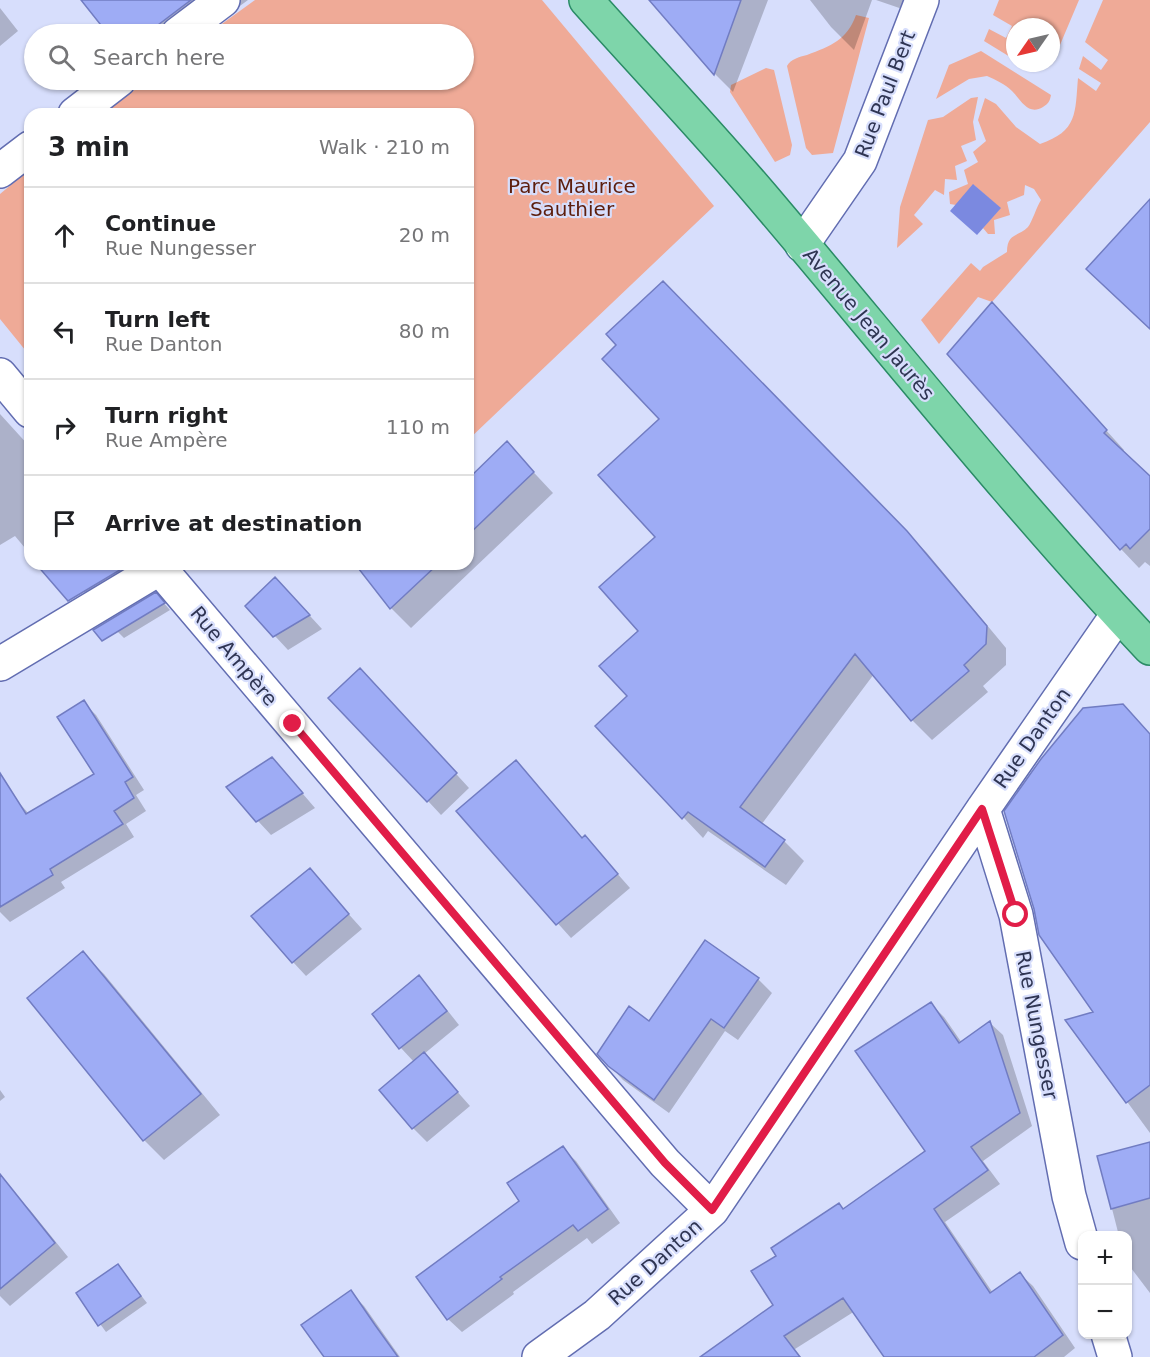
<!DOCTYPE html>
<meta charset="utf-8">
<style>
body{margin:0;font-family:"DejaVu Sans",sans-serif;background:#f2f2f2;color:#202124}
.controls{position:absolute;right:18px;bottom:18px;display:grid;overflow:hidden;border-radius:12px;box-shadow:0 2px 4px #0004}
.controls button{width:54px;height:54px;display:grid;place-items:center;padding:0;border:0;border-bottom:2px solid #e0e0e0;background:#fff;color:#202124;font:30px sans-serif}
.compass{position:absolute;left:1006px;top:18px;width:54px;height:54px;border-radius:50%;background:#fff;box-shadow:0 2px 4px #0004;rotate:236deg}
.stop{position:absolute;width:18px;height:18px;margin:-14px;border:4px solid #e11d48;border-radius:50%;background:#fff}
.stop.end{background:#e11d48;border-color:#fff;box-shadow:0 2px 6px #0008}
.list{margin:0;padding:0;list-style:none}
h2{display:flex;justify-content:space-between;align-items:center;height:78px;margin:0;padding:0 24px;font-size:26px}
h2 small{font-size:20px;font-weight:400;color:#757577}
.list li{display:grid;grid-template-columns:39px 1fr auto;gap:18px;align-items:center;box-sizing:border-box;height:96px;padding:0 24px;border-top:2px solid #e0e0e0}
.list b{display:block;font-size:22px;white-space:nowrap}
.list p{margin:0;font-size:20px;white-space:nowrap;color:#757577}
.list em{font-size:20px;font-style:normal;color:#757577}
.icon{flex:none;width:33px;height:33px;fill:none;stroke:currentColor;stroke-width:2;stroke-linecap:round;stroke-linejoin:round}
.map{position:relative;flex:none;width:1150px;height:1357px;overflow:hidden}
.search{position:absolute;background:#fff;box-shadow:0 2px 4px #0004;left:24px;top:24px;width:450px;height:66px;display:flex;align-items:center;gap:15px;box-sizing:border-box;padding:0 21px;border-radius:33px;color:#757577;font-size:22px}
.panel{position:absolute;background:#fff;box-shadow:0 2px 4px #0004;left:24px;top:108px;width:450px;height:462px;border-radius:18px}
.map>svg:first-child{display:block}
</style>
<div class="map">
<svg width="1150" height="1357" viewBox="0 0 1150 1357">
<rect width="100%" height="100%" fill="#d7defc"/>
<path fill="#efaa97" d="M255,0H542L714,206L468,440V114H102L148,80H464V34H208Z
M999,0H1079L1057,52L1051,49V27H1015V60L984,41L989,29L1006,38L1012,26L993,15Z
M1103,0H1150V122L992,302L978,297L939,344L921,320L971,263L980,271L983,267L1007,252C1007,233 1018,237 1028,227C1032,222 1037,206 1041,200L1034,189L1025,185L1024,195L1007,202L1010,215L994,220L995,234H988L983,228L1000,208L974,185L956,205L950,204L949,192L968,184L964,170L978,162L973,152L986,141L978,120L985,98L996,104L1016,127L1040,144C1078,131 1075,113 1078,78L1096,91L1101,83L1079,69L1083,56L1101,70L1108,60L1085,42Z
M856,15L869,18L833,153L812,155L806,148L787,66C791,59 799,57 807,55C831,46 847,40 856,15Z
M981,51L1051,95C1050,101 1048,104 1043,107C1028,116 1021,100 1012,91C1005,84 996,80 987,76L969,79L936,99L949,65Z
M766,68L774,70L792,145L790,155L775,162L730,92L731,85Z
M978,97L973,122L976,140L961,146L967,161L955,166L957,180L945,179L944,195L935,190L914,215L923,224L897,248L900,207L928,120L943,117L971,98Z
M30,169V356L0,319V194Z"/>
<path fill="#7b89e0" d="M973,184L1001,208L977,235L950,211Z"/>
<path fill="#0003" d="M83,0H248L202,34H109Z
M651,0H768L733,92L715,74Z
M810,0H872L854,50L831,27Z
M876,0H918L914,13Z
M0,8L18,31L0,46Z
M683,303L927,553L1006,648V665L983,686L988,692L932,740L912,720L874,674L761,825L784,841L804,861L786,885L708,831L703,838L597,726L629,696L657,537L662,419Z
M992,304L1124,450L1122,452L1150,478V566L1145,562L1139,568L1121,549L949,354Z
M0,414L30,447V554L15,536L0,545Z
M507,444L553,493L411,628L391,608L367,577L380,564H468V481Z
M38,564H133L146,579L99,607L84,592Z
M289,593L322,629L288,650L275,636Z
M162,601L170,610L124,638L117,631Z
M374,684L469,788L441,815L428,801Z
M83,702L96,715L144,790L136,795L146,811L126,824L134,837L61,882L65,888L10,922L0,912V790L13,796L29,814L96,775Z
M1150,735V1133L1068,1021L1096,1013Z
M285,773L315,808L271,835L258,821Z
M458,812L583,839L585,837L630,888L571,938Z
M309,870L362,929L306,976L293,962Z
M83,954L104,974L220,1115L164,1160L144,1140Z
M419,977L432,991L459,1025L424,1054L470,1106L427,1142L413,1128L414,1062L401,1048L374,1014Z
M758,979L772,993L738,1040L725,1031L669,1113L623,1080L609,1065L650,1023Z
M931,1004L944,1017L962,1043L990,1023L1003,1035L1032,1126L983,1161L1000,1184L945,1222L993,1293L1020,1274L1033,1286L1075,1348L1064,1357H886L855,1311L795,1349L801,1357H702L775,1305L778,1256L927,1151Z
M0,1090L5,1097L0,1101Z
M1150,1144V1293L1128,1264V1236H1119L1099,1158Z
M562,1148L576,1161L620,1223L592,1244L587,1238L513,1292L514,1294L462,1332L448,1319L522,1202Z
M16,1196L30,1210L68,1257L10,1306L0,1296V1210Z
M118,1266L147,1303L106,1332L78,1294Z
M350,1292L364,1306L400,1357H325Z"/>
<path fill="#9eacf5" stroke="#717cc2" stroke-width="1.5" d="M81,0H191L146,34H108Z
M649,0H741L714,75Z
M1150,199V329L1086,269Z
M663,281L907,531L987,626L986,644L964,665L969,671L911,721L855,654L740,807L785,840L765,867L688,812L682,819L595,726L627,696L599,666L638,631L599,587L655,537L598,475L659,419L602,359L616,345L606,334Z
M992,302L1107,430L1104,433L1150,476V529L1130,549L1126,544L1120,550L947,354Z
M507,441L534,472L468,535V479Z
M36,564H130L68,601Z
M355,564H438L390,609Z
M275,577L310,615L273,637L245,606Z
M156,592L165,603L102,641L93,630Z
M360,668L457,773L427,802L328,698Z
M84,700L133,777L125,782L134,798L114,811L123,824L50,869L53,875L0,907V773L26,814L94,774L57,717Z
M1123,704L1150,734V1085L1126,1103L1065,1020L1093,1012L1039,935L1034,909L1004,811L1041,759L1083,708Z
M272,757L303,793L256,822L226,787Z
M516,760L582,838L585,835L618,874L556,925L456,811Z
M310,868L349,914L292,963L251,916Z
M705,940L759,978L724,1028L711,1019L654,1100L608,1066L597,1054L629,1006L649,1021Z
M83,951L201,1094L143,1141L27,998Z
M419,975L447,1011L399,1049L372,1014Z
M931,1002L959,1043L990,1021L1020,1113L971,1147L988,1170L934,1209L990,1293L1020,1272L1063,1335L1034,1357H884L843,1298L784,1336L800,1357H700L773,1305L751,1271L776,1256L771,1248L839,1203L843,1209L925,1151L855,1051Z
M424,1052L458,1092L412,1129L379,1090Z
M1150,1142V1198L1111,1209L1097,1156Z
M563,1146L608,1209L578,1231L573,1225L500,1277L502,1279L447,1320L416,1277L519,1201L507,1183Z
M0,1174L55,1243L0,1289Z
M118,1264L141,1296L98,1326L76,1293Z
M351,1290L375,1325L398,1357H324L301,1325Z"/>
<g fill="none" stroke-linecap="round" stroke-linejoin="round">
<g stroke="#626db1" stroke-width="36">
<path id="minor" d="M178,34L223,0
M75,114L119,80
M0,171L30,148
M802,245L860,161L922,0
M0,375L30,411
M156,564L665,1163L712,1210
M0,664L160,568
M983,809L1016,915L1069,1196L1082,1243
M1108,1334L1115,1357
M539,1357L597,1315L712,1210L983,809L1118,614"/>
</g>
<g stroke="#2a8b66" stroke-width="36">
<path id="major" d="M586,0C644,65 705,129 761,195C890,347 1014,503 1150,648"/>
</g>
<use href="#minor" stroke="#fff" stroke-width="33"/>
<use href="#major" stroke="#7ed5aa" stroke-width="33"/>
</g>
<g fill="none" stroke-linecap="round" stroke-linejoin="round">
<path stroke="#e11d48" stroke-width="8" d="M293,724L665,1163L712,1210L982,809L1016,915"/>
</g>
<g text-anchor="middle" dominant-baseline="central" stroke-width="4.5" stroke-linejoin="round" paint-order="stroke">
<g font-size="20" fill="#2f3553" stroke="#d7defc">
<text transform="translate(885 94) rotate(-69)">Rue Paul Bert</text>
<text transform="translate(869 324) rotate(50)">Avenue Jean Jaurès</text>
<text transform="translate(234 656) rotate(50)">Rue Ampère</text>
<text transform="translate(1032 738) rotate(-55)">Rue Danton</text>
<text transform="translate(1037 1025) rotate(79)">Rue Nungesser</text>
<text transform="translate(655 1262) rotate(-42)">Rue Danton</text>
</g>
<g font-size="20" fill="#5d1e0d" stroke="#d7defc">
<text x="572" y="186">Parc Maurice<tspan x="572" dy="23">Sauthier</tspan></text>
</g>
</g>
</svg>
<div class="controls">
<button>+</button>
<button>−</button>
</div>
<svg class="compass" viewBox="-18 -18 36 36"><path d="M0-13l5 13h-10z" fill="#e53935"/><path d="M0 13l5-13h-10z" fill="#757577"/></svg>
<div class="stop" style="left:1016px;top:915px"></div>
<div class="stop end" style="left:293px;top:724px"></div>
<div class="search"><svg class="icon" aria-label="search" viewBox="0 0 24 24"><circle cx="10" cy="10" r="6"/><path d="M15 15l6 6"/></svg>Search here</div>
<section class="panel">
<h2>3 min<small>Walk · 210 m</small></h2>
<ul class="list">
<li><svg class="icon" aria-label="ahead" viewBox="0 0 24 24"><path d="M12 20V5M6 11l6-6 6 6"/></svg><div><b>Continue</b><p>Rue Nungesser</p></div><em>20 m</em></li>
<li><svg class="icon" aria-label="left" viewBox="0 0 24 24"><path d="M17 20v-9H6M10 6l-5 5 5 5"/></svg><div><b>Turn left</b><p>Rue Danton</p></div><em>80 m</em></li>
<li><svg class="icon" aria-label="right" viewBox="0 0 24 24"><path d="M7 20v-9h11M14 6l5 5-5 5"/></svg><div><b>Turn right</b><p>Rue Ampère</p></div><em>110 m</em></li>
<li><svg class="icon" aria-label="arrive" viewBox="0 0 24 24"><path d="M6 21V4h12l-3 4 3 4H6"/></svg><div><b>Arrive at destination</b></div></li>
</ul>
</section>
</div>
